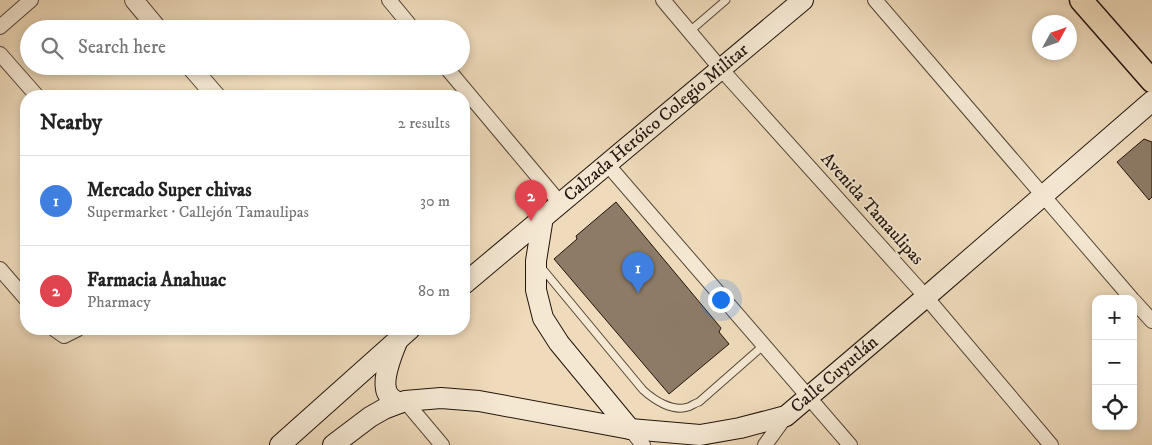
<!DOCTYPE html>
<meta charset="utf-8">
<style>
body{margin:0;font-family:"IM FELL DW Pica",serif;background:#f2f2f2;color:#222}
.controls{position:absolute;right:15px;bottom:15px;display:grid;overflow:hidden;border-radius:10px;box-shadow:0 2px 8px #0003}
.controls button{width:45px;height:45px;display:grid;place-items:center;padding:0;border:0;border-bottom:1px solid #e0e0e0;background:#fff;color:#222;font:25px sans-serif}
.compass{position:absolute;left:1032px;top:15px;width:45px;height:45px;border-radius:50%;background:#fff;box-shadow:0 2px 8px #0003;rotate:50deg}
.you{position:absolute;left:720px;top:299px;width:18px;height:18px;margin:-12px;border:4px solid #fff;border-radius:50%;background:#1a73e8;box-shadow:0 0 0 8px #1a73e833}
.badge{display:grid;place-items:center;width:32px;height:32px;border-radius:50%;background:#8f2418;color:#fff;font-size:16px;font-weight:700}
.pin{position:absolute;translate:-50% -41px;filter:drop-shadow(0 1px 2px #0008)}
.pin::after{content:'';position:absolute;top:26px;width:18px;height:15px;background:inherit;clip-path:polygon(0 0,100% 0,50% 100%)}
.list{margin:0;padding:0;list-style:none}
h2{display:flex;justify-content:space-between;align-items:center;height:65px;margin:0;padding:0 20px;font-size:21px}
h2 small{font-size:16px;font-weight:400;color:#767676}
.list li{display:grid;grid-template-columns:32px 1fr auto;gap:15px;align-items:center;box-sizing:border-box;height:90px;padding:0 20px;border-top:1px solid #e0e0e0}
.list b{display:block;font-size:19px;white-space:nowrap}
.list p{margin:0;font-size:16px;white-space:nowrap;color:#767676}
.list em{font-size:16px;font-style:normal;color:#767676}
.icon{flex:none;width:28px;height:28px;fill:none;stroke:currentColor;stroke-width:2;stroke-linecap:round;stroke-linejoin:round}
.map{position:relative;flex:none;width:1152px;height:445px;overflow:hidden}
.search{position:absolute;background:#fff;box-shadow:0 2px 8px #0003;left:20px;top:20px;width:450px;height:55px;display:flex;align-items:center;gap:12px;box-sizing:border-box;padding:0 18px;border-radius:28px;color:#767676;font-size:19px}
.panel{position:absolute;background:#fff;box-shadow:0 2px 8px #0003;left:20px;top:90px;width:450px;height:245px;border-radius:20px}
.map>svg:first-child{display:block}
</style>
<div class="map">
<svg width="1152" height="445" viewBox="0 0 1152 445">
<rect width="100%" height="100%" fill="#efdbbb"/>
<filter id="stains"><feTurbulence type="fractalNoise" baseFrequency=".004" numOctaves="4"/><feColorMatrix values="0 0 0 0 .2 0 0 0 0 .09 0 0 0 0 .02 0 0 0 .5 -.17"/></filter>
<radialGradient id="worn" r=".72"><stop offset=".6" stop-color="#630" stop-opacity="0"/><stop offset="1" stop-color="#630" stop-opacity=".3"/></radialGradient>
<path fill="#8d7b67" stroke="#22140d" d="M1144,139L1152,142V197L1149,200L1117,162Z
M616,202L721,328L719,332L729,344L669,394L554,259L577,239L576,236Z"/>
<g fill="none" stroke-linecap="round" stroke-linejoin="round">
<g stroke="#554638" stroke-width="9">
<path id="service" d="M690,31L726,0
M541,267L643,390C654,400 672,412 688,407C691,406 695,403 699,402L764,345"/>
</g>
<g stroke="#554638" stroke-width="16">
<path id="minor" d="M389,0L413,29
M663,0L721,69L926,297L1051,445
M875,0L1132,299
M0,27L31,0
M0,54L37,96
M445,66L560,203
M607,164L850,445
M0,269L26,299
M1133,300L1152,321
M54,329L64,336L78,329
M405,401L442,445
M630,429L643,445
M765,445L786,416"/>
</g>
<g stroke="#554638" stroke-width="20">
<path id="tertiary" d="M134,0L158,29
M190,66L216,96"/>
</g>
<g stroke="#22140d" stroke-width="22">
<g id="secondary">
<path d="M543,217L536,261V290L543,318L559,343L630,429"/>
<path id="s1" d="M464,284L803,0"/>
<path d="M397,342C392,354 383,376 386,389C387,396 393,400 399,403"/>
<path d="M280,445L410,329"/>
<path id="s2" d="M333,445L370,417L384,409L405,401L441,398L479,401L630,429L700,435L740,428L786,416L926,297L1152,101"/>
</g>
</g>
<g stroke="#22140d" stroke-width="25">
<path id="primary" d="M1081,0L1152,81"/>
</g>
<use href="#service" stroke="#f5e8d3" stroke-width="7"/>
<use href="#minor" stroke="#f5e8d3" stroke-width="14"/>
<use href="#tertiary" stroke="#f5e8d3" stroke-width="18"/>
<use href="#secondary" stroke="#f5e8d3" stroke-width="20"/>
<use href="#primary" stroke="#efdbbb" stroke-width="22"/>
</g>
<g text-anchor="middle" dominant-baseline="central" stroke-width="4" stroke-linejoin="round" paint-order="stroke">
<g font-size="18" fill="#22140d" stroke="#f5e8d3">
<text stroke="none"><textPath href="#s1" startOffset="251">Calzada Heróico Colegio Militar</textPath></text>
<text transform="translate(872 209) rotate(48)">Avenida Tamaulipas</text>
<text stroke="none"><textPath href="#s2" startOffset="535">Calle Cuyutlán</textPath></text>
</g>
</g>
<rect width="100%" height="100%" filter="url(#stains)"/>
<rect width="100%" height="100%" fill="url(#worn)"/>
</svg>
<div class="controls">
<button>+</button>
<button>−</button>
<button><svg class="icon" aria-label="locate" viewBox="0 0 24 24"><circle cx="12" cy="12" r="6"/><path d="M12 2v4M12 18v4M2 12h4M18 12h4"/></svg></button>
</div>
<svg class="compass" viewBox="-18 -18 36 36"><path d="M0-13l5 13h-10z" fill="#e53935"/><path d="M0 13l5-13h-10z" fill="#767676"/></svg>
<div class="you"></div>
<div class="pin badge" style="left:638px;top:293px;background:#3f7fe0">1</div>
<div class="pin badge" style="left:531px;top:221px;background:#e0444e">2</div>
<div class="search"><svg class="icon" aria-label="search" viewBox="0 0 24 24"><circle cx="10" cy="10" r="6"/><path d="M15 15l6 6"/></svg>Search here</div>
<section class="panel">
<h2>Nearby<small>2 results</small></h2>
<ul class="list">
<li><span class="badge" style="background:#3f7fe0">1</span><div><b>Mercado Super chivas</b><p>Supermarket · Callejón Tamaulipas</p></div><em>30 m</em></li>
<li><span class="badge" style="background:#e0444e">2</span><div><b>Farmacia Anahuac</b><p>Pharmacy</p></div><em>80 m</em></li>
</ul>
</section>
</div>
